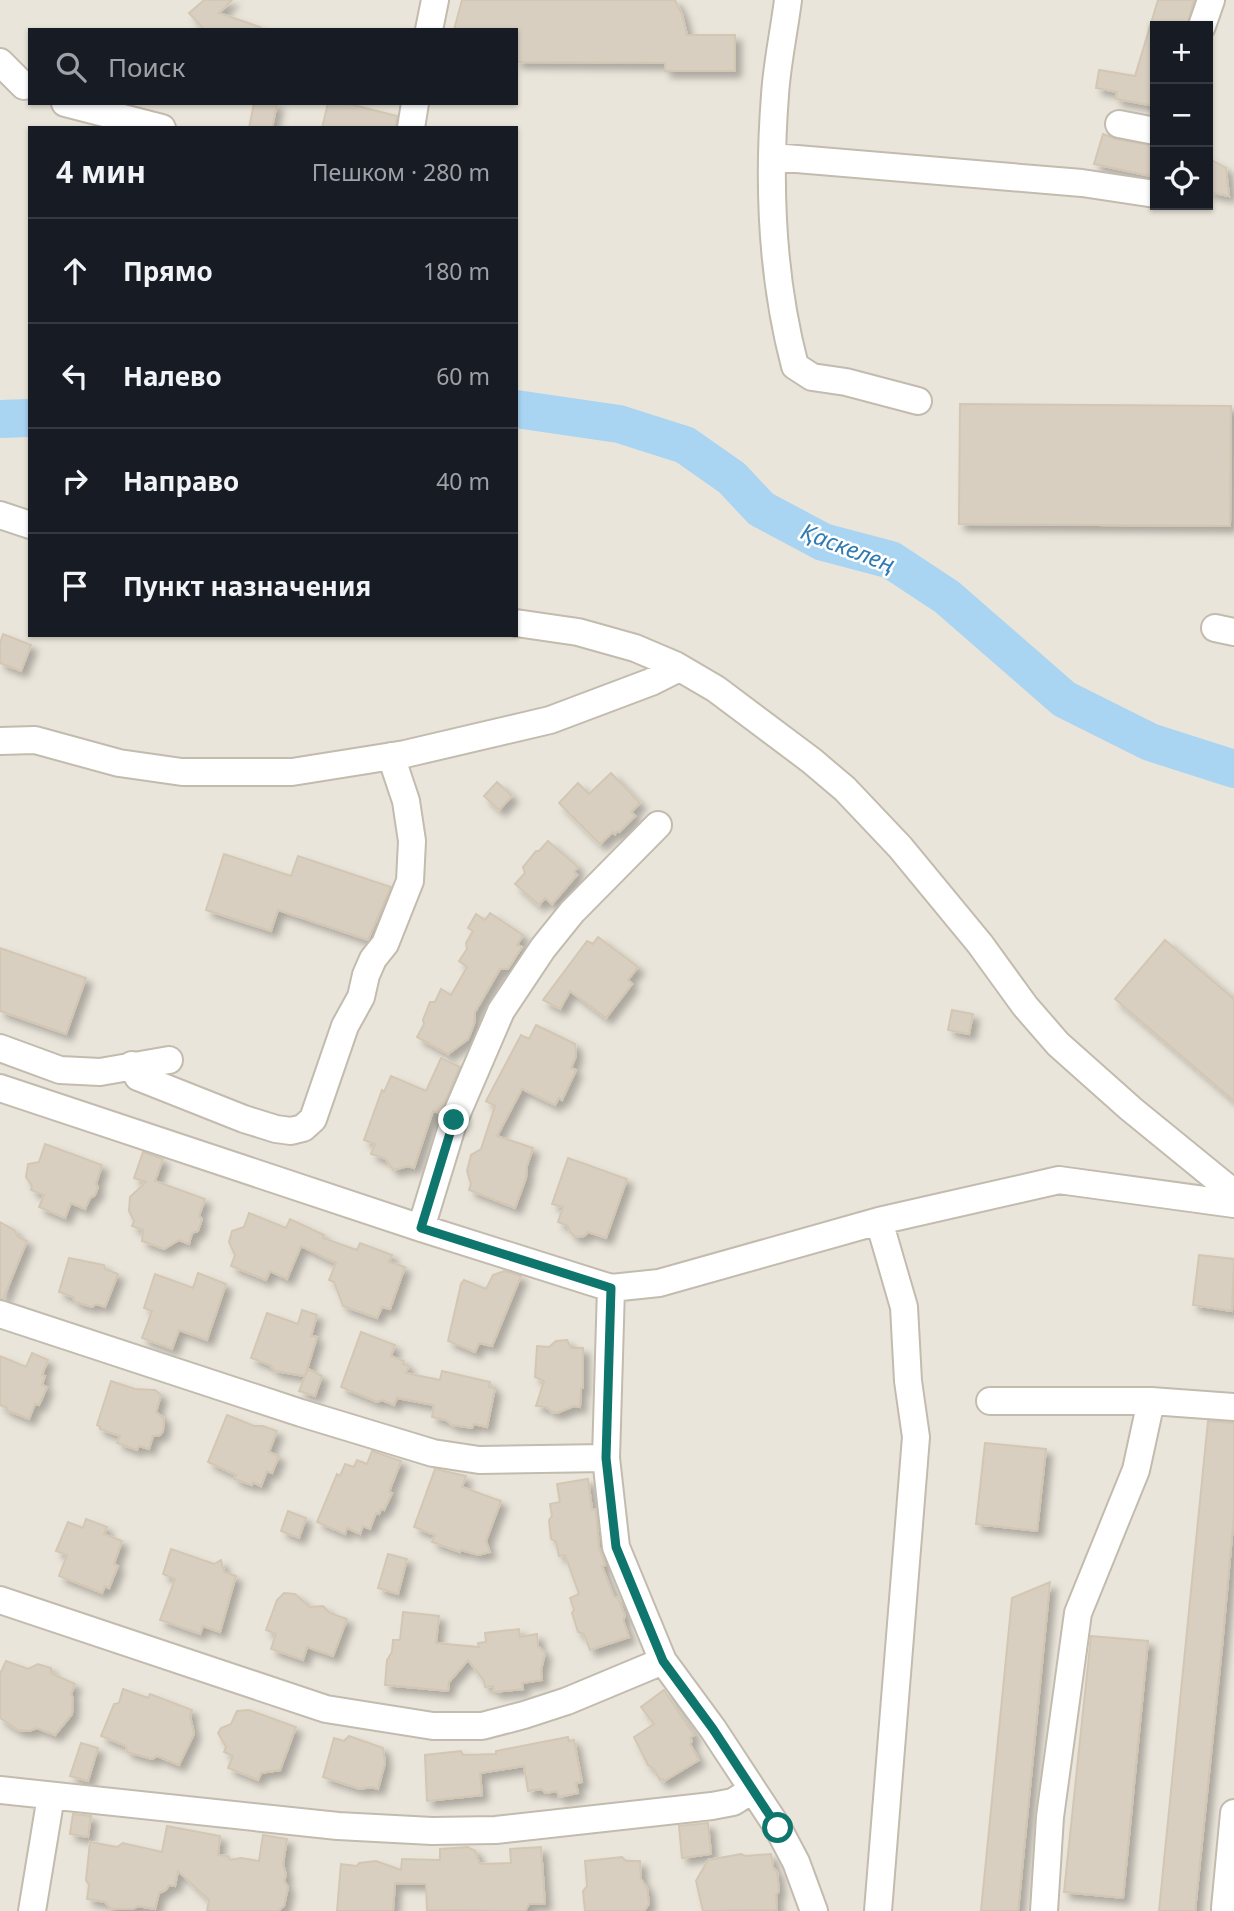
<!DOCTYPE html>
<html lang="ru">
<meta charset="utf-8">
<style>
body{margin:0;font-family:"Noto Sans",sans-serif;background:#242831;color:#f1f3f6}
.controls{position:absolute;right:21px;top:21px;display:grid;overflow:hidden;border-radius:0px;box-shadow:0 2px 5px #0004}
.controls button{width:63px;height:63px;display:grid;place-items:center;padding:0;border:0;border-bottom:2px solid #363941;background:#171b24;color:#f1f3f6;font:35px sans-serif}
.stop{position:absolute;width:21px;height:21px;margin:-16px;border:5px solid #0f766e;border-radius:50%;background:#fff}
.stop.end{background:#0f766e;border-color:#fff;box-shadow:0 2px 7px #0008}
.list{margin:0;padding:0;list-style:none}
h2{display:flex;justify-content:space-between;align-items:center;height:91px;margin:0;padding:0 28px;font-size:30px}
h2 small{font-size:23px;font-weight:400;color:#9ea1a6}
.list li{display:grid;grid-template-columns:46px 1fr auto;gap:21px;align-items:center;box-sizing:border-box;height:105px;padding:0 28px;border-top:2px solid #363941}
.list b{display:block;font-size:26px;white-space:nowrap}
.list em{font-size:23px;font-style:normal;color:#9ea1a6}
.icon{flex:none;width:38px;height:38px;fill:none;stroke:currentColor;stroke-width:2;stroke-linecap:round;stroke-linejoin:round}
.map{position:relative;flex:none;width:1234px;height:1911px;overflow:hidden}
.search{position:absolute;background:#171b24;box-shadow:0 2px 5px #0004;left:28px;top:28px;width:490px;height:77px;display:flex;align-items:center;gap:18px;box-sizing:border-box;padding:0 24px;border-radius:0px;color:#9ea1a6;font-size:26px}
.panel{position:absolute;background:#171b24;box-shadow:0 2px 5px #0004;left:28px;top:126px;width:490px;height:511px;border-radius:0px}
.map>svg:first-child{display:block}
</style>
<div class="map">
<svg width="1234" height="1911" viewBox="0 0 1234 1911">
<defs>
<filter id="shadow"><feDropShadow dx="6" dy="6" stdDeviation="3.5" flood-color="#0004"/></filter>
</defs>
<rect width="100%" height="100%" fill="#f6f3ec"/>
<path fill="#eae5da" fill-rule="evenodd" d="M0,0H1234V1911H0ZM1155,26H1208V205H1155ZM30,30H516V103H30ZM30,128H516V635H30Z"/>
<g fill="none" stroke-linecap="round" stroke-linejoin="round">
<path stroke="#a9d4f2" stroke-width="38" d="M516,409L619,424L685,445L732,478L761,509L823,542L891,560L947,597L1064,699L1150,742L1234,769
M0,419L30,418"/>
</g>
<path fill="#d8cfc1" stroke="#d3c7b4" stroke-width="2" filter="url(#shadow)" d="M204,0H232L219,13L260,27V30H205L189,13Z
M462,0H675L682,14L687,35H735V71H665V63L516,62V30H454Z
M1158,0H1194L1187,26H1155V106L1116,99L1117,92L1096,88L1099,70L1135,76Z
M254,103H277L272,128H249Z
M328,103H345L397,116L396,128H322Z
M1103,134L1116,139L1155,146V177L1094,164Z
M1208,158L1226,168L1229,196L1208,192Z
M960,404L1231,406L1230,526L959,524Z
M3,634L31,645L21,671L0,663V643Z
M611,773L640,803L631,812L635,816L619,832L617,831L615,834L613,832L600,844L559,803L578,783L589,794Z
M497,782L512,796L499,810L484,796Z
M548,841L578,867L574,872L577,875L552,904L545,898L539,905L515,884L525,873L523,867L536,851H539Z
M224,854L291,876L298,856L391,887L368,940L278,910L271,931L206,910Z
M490,913L523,935L517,945L522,947L508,969H500L475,1012L474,1024L468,1039L448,1054L417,1037L424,1024L423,1020L430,1002H435L441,989L451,995L467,967L459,961L467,949L466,943L473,931L468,928L476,914L485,920Z
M598,937L638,967L628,980L632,984L606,1018L570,991L560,1009L543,1000L587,941L593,944Z
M1165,940L1234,999V1101L1115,999Z
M0,948L86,978L66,1034L0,1011Z
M952,1010L973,1014L969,1034L948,1030Z
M536,1025L575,1044L576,1056L571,1068L576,1070L562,1100L559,1098L555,1105L522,1089L497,1136L533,1148L527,1166L526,1178L515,1208L469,1190L471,1184L467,1171L471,1155L481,1149L495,1106L486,1101L521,1035L529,1039Z
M441,1058L460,1067L440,1113L433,1111L414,1168L408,1166L393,1170L386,1159L371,1154L375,1144L364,1140L382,1090L384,1092L391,1076L426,1091Z
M45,1144L102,1165L96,1184L98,1187L95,1195L90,1198L85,1209L71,1203L65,1218L39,1207L44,1195L31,1190L32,1186L26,1177L28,1164L39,1162Z
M143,1152L163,1159L155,1181L205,1199L199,1216L202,1219L198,1231L192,1233L189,1244L179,1240L164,1249L142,1241L143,1230L132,1226L134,1221L129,1211L130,1197L146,1182L134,1178Z
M568,1158L627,1179L606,1238L588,1232L584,1236L575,1237L570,1232L568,1226L558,1222L563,1207L552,1204Z
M249,1213L286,1228L290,1219L324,1235L323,1238L357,1250L360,1243L392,1255L389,1262L405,1267L390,1309L382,1307L377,1318L343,1306L334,1282L329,1280L336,1263L301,1246L287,1279L270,1271L266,1280L231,1266L235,1255L229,1242L232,1231L244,1227Z
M0,1222L14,1230L18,1237L27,1241L3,1299H0Z
M1199,1255L1234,1259L1232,1311L1193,1305Z
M69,1258L104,1265L105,1269L118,1274L105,1307L96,1304L92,1307L75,1302L73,1297L59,1292Z
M504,1271L521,1276L492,1346L479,1343L475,1352L448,1341L461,1284L464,1280L486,1289L493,1275Z
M198,1273L226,1284L207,1340L179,1330L172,1349L142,1338L152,1311L144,1308L155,1274L193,1288Z
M302,1310L317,1315L311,1336L317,1337L305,1376L275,1371L270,1365L251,1358L267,1313L298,1324Z
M361,1332L395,1345L391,1356L404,1361L403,1364L409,1366L406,1373L440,1380L442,1371L490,1382L489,1387L495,1388L487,1427L474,1424L472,1428L452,1425L446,1420L432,1417L434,1405L397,1398L394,1405L382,1400L377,1402L341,1387Z
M567,1340L571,1348H583V1388H581L580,1407L574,1406L557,1413L552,1412L546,1407L536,1406L544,1381L535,1377L537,1346L549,1347L556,1341Z
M32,1353L48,1360L42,1375L45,1376L42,1385L47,1387L39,1405L35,1404L29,1419L6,1410L7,1408L0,1405V1356L26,1367Z
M308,1369L322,1376L315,1396L299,1391Z
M111,1381L135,1389L155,1390L161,1395L156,1412L164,1418L163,1431L160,1435L153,1436L149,1449L139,1446L137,1450L117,1443L120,1436L100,1429V1427L97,1425Z
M227,1415L254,1426H263L277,1431L269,1452L279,1456L272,1473L267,1471L261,1486L253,1482L252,1485L234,1479L236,1475L208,1462Z
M1208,1421L1234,1423V1514L1222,1647L1195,1911H1159Z
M985,1443L1046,1449L1037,1531L976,1524Z
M372,1451L401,1461L389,1492L392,1493L384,1510L381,1509L379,1514L376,1513L370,1529L363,1526L360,1534L347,1528L345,1534L317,1522L337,1474L340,1476L345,1464L354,1467L357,1460L367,1464Z
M435,1469L466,1476L462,1487L501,1501L486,1541L490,1552L478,1555L461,1550L460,1552L432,1542L435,1535L414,1527Z
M588,1479L592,1509L596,1510L599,1547L605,1565L602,1566L614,1597L618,1598L625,1616L623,1620L629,1637L590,1650L584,1634L578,1632L572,1613L574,1610L570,1598L579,1594L565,1555L559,1556L556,1542L551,1539L549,1520L552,1516L550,1504L560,1502L557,1484Z
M288,1511L306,1518L299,1538L281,1531Z
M86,1519L107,1527L104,1534L122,1541L114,1564L118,1566L109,1588L105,1586L102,1593L59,1576L67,1555L56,1551L68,1522L83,1528Z
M171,1549L214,1564L221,1560L224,1572L236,1576L220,1632L203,1626L200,1634L160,1620L175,1579L163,1574Z
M388,1554L407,1559L398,1594L378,1588Z
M1050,1582L1018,1911H981L1012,1598Z
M284,1593L295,1594L310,1607L323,1606L330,1613L347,1619L333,1656L307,1647L303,1660L271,1649L276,1634L266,1630L277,1600Z
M403,1612L439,1616L436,1643L479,1647L478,1643L486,1642L485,1633L519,1629L520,1637L537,1634L538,1646L545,1653L541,1670L542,1680L522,1683L523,1689L494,1692L493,1686L485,1687L484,1681L468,1660L449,1682L448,1691L385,1685L387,1660L392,1652L393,1640H400Z
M1091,1636L1148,1641L1123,1898L1064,1892Z
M6,1661L28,1669L38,1664L51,1668V1673L75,1684L71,1694L73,1698L72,1714L55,1735L37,1728L29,1731L18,1730L0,1718V1674Z
M123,1689L148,1698L150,1694L192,1710L190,1716L194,1734L179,1765L157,1756L152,1759L127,1752L126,1746L101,1736L114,1704L119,1703Z
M664,1690L694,1735L690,1738L692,1741L690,1744L699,1760L664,1781L663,1779L660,1780L654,1769L648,1765L634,1737L654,1724L641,1707Z
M249,1710L296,1727L280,1770L261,1773L258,1780L228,1768L233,1756L224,1752L226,1747L218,1733L221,1728L231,1724L237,1711Z
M349,1736L383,1748L385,1763L378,1789L371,1787L360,1789L323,1777L334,1738L344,1741Z
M568,1737L569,1741L574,1740L582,1782L576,1783L578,1793L559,1797L557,1791L546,1793L541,1789L528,1791L524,1766L480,1773L482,1795L427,1801L425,1755L461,1751L463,1755L496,1754V1751Z
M81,1743L98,1748L88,1781L70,1776Z
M73,1814L91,1816L88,1837L70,1834Z
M708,1823L711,1854L682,1858L679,1826Z
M167,1826L220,1836L218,1855L228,1856L230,1860L241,1858L259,1861L263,1835L287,1839L283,1864L286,1875L284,1881L288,1887L284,1906L278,1911H207L209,1900L178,1871L175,1886L169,1885L166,1890L159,1893L155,1909L138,1906L133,1909H116L110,1908L105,1902L87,1899L89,1885L86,1880L90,1842L117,1847L123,1843L162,1852Z
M468,1847L475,1851L480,1864L511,1863L510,1849L541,1847L545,1904H529L525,1911L427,1910L426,1884L395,1883L393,1911H337L341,1864L357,1866L359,1863L376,1861L401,1870L402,1859L440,1860V1849Z
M741,1854L745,1856L771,1854L773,1867L777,1872L779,1891L776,1895L777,1910L703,1911L696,1881L708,1860Z
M622,1857L626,1861H640L641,1879L647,1888L649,1904L644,1911H585L583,1891L587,1886L585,1861Z"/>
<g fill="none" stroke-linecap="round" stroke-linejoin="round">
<g stroke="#c2bbae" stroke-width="30">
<path id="minor" d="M788,0C784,32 777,63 775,95C768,185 772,279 795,366L812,377L846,382L918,401
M1202,26L1211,0
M429,30L435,0
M0,62L24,86
M65,103L162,128
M1119,124L1155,131
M411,128L415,103
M773,157L1082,183L1155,194
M0,515L30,525
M516,623L578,632L635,648L675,665L716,689L812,761L845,789L900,847L980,944L1025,1006L1058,1044L1131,1109L1234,1193
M1215,628L1234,632
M0,741L35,740L119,763L182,772H292L405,754L550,720L651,682L679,668
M0,1048L60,1070L100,1072L169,1060
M132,1065L138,1077L244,1119L276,1129L291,1131L303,1128L313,1119L345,1026L361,997L366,975L373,959L385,944L410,881L412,841L406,801L391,756
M0,1088L421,1228L611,1288L659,1283L879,1221L1059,1180L1234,1204
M421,1228L454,1120L501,1011L543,948L572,912L658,825
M611,1288L606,1458L616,1547L663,1661L713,1729L778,1828L796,1862L814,1911
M0,1314L301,1413L433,1453L479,1460L606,1458
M990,1401H1151L1234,1407
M0,1600L326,1709L433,1726H482L524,1715L567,1701L663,1661
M0,1790L338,1826L432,1831L496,1830L712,1806L733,1802L752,1790
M32,1911L51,1796
M878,1911L916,1437L908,1381L904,1307L879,1221
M1044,1911L1050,1817L1078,1613L1136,1470L1151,1401
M1230,1911L1225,1908L1234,1813"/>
</g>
<use href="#minor" stroke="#fff" stroke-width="26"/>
</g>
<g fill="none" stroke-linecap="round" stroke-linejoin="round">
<path stroke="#0f766e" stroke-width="9" d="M454,1120L421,1228L611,1288L606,1458L616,1547L663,1661L713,1729L778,1828"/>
</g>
<g text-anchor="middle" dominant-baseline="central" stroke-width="5" stroke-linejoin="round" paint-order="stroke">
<g font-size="23" font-style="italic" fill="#2e7ab2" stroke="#fff">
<text transform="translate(848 547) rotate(21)">Қаскелең</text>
</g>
</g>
</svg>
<div class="controls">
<button>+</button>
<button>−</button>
<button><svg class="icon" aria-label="locate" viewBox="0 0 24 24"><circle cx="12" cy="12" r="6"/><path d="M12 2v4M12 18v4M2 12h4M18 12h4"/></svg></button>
</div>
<div class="stop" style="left:778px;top:1828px"></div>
<div class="stop end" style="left:454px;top:1120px"></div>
<div class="search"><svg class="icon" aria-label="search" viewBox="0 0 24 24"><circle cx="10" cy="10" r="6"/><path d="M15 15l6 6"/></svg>Поиск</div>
<section class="panel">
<h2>4 мин<small>Пешком · 280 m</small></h2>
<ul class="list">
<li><svg class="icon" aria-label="ahead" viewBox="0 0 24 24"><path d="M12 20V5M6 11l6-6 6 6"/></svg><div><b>Прямо</b></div><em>180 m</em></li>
<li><svg class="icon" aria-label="left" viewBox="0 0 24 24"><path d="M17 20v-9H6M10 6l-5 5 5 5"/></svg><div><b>Налево</b></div><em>60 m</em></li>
<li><svg class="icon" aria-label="right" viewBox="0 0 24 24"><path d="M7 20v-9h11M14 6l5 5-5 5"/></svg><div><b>Направо</b></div><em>40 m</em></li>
<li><svg class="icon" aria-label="arrive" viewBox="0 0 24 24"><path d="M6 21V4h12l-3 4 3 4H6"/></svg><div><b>Пункт назначения</b></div></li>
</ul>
</section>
</div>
